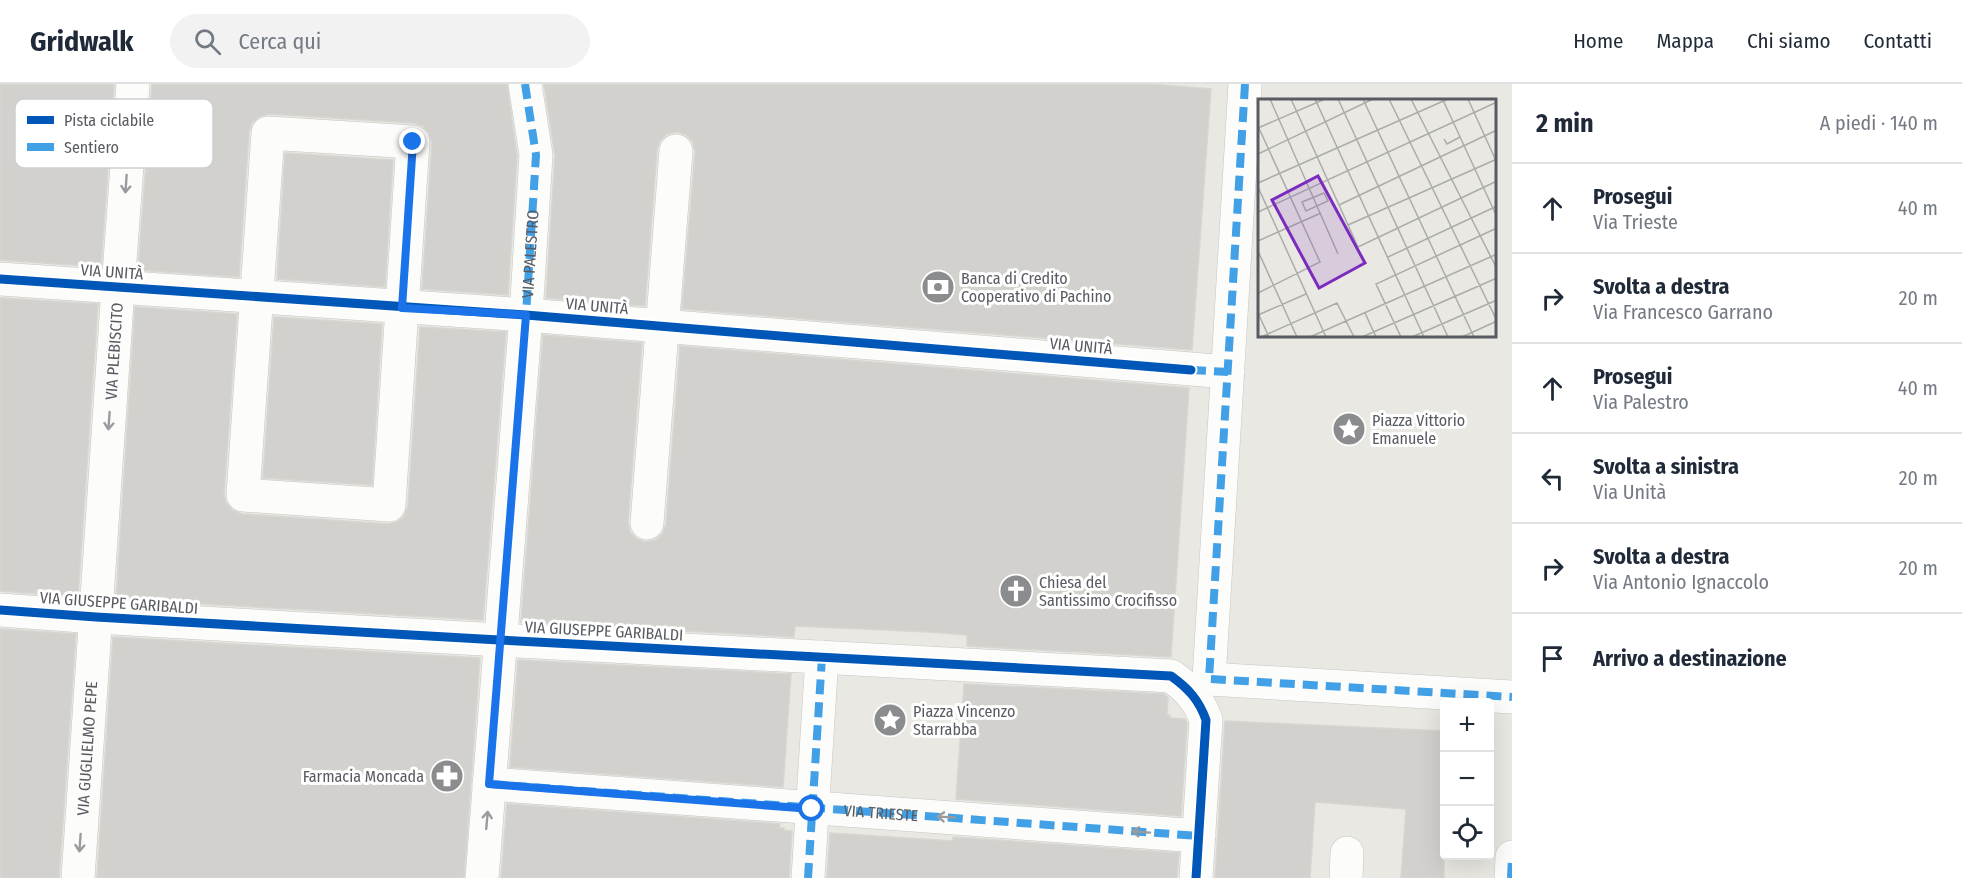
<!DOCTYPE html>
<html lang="it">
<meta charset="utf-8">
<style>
body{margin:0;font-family:"Fira Sans Condensed",sans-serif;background:#f2f2f3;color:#1f2937}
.controls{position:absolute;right:18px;bottom:18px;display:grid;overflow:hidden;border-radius:6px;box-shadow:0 6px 24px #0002}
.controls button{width:54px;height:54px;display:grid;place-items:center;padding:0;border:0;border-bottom:2px solid #e0e1e3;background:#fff;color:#1f2937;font:30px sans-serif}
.stop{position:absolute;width:18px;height:18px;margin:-14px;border:4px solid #1a73e8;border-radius:50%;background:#fff}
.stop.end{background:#1a73e8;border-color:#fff;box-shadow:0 2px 6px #0008}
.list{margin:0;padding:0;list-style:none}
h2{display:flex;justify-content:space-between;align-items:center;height:78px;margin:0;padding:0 24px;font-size:26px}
h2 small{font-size:20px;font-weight:400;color:#747a83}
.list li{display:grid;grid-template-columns:39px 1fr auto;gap:18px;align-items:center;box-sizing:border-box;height:90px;padding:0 24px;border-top:2px solid #e0e1e3}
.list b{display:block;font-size:22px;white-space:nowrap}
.list p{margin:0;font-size:20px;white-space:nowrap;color:#747a83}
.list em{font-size:20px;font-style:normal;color:#747a83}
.icon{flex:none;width:33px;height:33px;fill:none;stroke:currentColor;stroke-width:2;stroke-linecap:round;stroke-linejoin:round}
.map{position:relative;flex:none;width:1512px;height:794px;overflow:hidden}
header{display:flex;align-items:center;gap:36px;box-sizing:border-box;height:84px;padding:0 30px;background:#fff;border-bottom:2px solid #e0e1e3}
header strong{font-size:28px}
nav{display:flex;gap:33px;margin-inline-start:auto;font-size:21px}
.search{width:420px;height:54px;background:#f2f2f3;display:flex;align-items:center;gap:15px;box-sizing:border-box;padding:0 21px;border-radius:33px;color:#747a83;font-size:22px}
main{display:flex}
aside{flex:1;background:#fff}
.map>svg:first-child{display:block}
</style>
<header>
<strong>Gridwalk</strong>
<div class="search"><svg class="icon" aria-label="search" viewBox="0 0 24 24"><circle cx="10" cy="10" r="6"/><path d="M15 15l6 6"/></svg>Cerca qui</div>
<nav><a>Home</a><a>Mappa</a><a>Chi siamo</a><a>Contatti</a></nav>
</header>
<main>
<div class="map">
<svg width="1512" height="794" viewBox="0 0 1512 794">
<rect width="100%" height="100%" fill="#e9e8e2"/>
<path fill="#d2d1cd" stroke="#d8d6d1" stroke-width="1.5" d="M0,0H114L101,183L0,176Z
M152,0H507L517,72L508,211L422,205L432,59L429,49L423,42L414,39L269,30L259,33L252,39L249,48L239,193L138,186Z
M544,0H1151L1211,5L1192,266L682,225L695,68L693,58L686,51L678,48L667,50L660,57L657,66L645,222L546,214L555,72Z
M285,69L393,76L385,203L277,195Z
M0,214L98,220L78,513L0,507Z
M135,223L237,230L224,410L226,419L232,426L242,430L388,440L397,438L404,432L408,422L420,243L506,248L483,536L116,515Z
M274,233L382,240L372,401L263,394Z
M543,251L642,259L628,438L630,448L637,455L645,458L656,456L663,449L666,440L680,262L1189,304L1171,573L967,562V551L929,548L795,542L794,553L521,538Z
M0,545L76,550L59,794H0Z
M113,553L480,574L464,794H97Z
M518,576L791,590L783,703L510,683Z
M964,600L1164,610L1168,614L1167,631H1170V634L1185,635L1187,639L1181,732L956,715Z
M1225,637L1444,647V794H1401L1406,725L1315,718L1310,794H1215Z
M507,720L780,740L779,744H784L783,746L792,747L789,794H501Z
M830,749L953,757V753L1179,769L1177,794H827Z"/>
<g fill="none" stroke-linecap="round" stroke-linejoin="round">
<g stroke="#c5c6c4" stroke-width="34">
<g id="minor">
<path d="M1245,0L1209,595L1512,613"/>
<path d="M268,49L413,58L389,421L243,411Z"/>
<path d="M0,195L526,231L1228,288"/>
<path d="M647,439L676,67"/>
<path d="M0,526L96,533L499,556L1171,592C1188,604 1199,616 1206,636L1196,794"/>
<path id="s1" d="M489,700L1199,752"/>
<path id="s2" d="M78,794L118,204L133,0"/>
<path id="s3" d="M482,794L526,231L536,71L525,0"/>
<path d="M808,794L822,573"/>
<path d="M1346,794L1347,769"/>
<path d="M1511,794L1512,773"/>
</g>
</g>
<use href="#minor" stroke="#fcfcfb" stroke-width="33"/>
<path stroke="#42a1e6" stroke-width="8" stroke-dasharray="15 8" stroke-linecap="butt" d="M525,0L536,71L526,231
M1245,0L1209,595L1512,613
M1191,286L1228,288
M489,700L1199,752
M808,794L822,573
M1511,794L1512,773"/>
<g stroke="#fff" stroke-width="13">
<path id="cycleway" d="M0,195L526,231L1191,286
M0,526L96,533L499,556L1171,592C1188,604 1199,616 1206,636L1196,794"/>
</g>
<use href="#cycleway" stroke="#0057b8" stroke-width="9"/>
</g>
<defs><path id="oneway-shaft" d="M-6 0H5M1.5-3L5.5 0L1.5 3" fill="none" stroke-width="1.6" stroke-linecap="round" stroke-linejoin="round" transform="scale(1.5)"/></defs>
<g stroke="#9a9b9f">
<use href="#oneway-shaft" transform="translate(126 100) rotate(94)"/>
<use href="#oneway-shaft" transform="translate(109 337) rotate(94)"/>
<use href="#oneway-shaft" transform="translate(946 733) rotate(-177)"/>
<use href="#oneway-shaft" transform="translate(487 736) rotate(-85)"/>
<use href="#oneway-shaft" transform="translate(1141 748) rotate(-176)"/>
<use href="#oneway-shaft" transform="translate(80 759) rotate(94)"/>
</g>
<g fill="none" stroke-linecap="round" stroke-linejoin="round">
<path stroke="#1a73e8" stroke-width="8" d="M413,58L402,224L526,231L489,700L812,725"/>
</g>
<defs>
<g id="bank-disc" transform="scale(1.725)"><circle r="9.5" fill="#8b8c8e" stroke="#fff"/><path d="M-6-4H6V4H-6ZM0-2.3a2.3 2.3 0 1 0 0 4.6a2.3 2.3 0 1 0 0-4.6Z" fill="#fff"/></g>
<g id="sight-disc" transform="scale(1.725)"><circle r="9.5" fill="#8b8c8e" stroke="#fff"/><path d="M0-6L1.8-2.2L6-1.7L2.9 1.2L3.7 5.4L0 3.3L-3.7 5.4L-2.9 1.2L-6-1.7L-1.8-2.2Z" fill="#fff"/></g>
<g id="church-disc" transform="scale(1.725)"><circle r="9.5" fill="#8b8c8e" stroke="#fff"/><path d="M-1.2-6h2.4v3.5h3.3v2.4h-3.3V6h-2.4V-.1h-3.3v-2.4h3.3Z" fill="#fff"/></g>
<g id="pharmacy-disc" transform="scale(1.725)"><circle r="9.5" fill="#8b8c8e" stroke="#fff"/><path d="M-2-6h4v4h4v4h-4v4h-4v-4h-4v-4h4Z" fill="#fff"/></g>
</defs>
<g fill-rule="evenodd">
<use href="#bank-disc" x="938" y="203"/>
<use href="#sight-disc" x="1349" y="345"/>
<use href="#church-disc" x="1016" y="507"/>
<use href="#sight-disc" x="890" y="636"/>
<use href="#pharmacy-disc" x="447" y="692"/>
</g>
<g text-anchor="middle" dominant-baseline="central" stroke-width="6" stroke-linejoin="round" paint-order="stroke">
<g font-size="16" fill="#585b61" stroke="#fff">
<text stroke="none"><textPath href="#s3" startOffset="626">VIA PALESTRO</textPath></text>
<text transform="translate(112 188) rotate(4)">VIA UNITÀ</text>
<text transform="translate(597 222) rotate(5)">VIA UNITÀ</text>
<text transform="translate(1081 262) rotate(5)">VIA UNITÀ</text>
<text stroke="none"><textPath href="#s2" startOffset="528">VIA PLEBISCITO</textPath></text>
<text transform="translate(119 519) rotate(4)">VIA GIUSEPPE GARIBALDI</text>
<text transform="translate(604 547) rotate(3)">VIA GIUSEPPE GARIBALDI</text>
<text stroke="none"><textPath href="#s2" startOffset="130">VIA GUGLIELMO PEPE</textPath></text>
<text stroke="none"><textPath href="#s1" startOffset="393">VIA TRIESTE</textPath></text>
</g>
<g font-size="16" fill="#585b61" stroke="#fff" text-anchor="start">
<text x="961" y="194">Banca di Credito<tspan x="961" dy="18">Cooperativo di Pachino</tspan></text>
<text x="1372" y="336">Piazza Vittorio<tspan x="1372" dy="18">Emanuele</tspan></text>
<text x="1039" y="498">Chiesa del<tspan x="1039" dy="18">Santissimo Crocifisso</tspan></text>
<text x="913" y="627">Piazza Vincenzo<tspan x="913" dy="18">Starrabba</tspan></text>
<text x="424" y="692" text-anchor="end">Farmacia Moncada</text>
</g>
</g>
<g transform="translate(1258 15)">
<rect width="238" height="238" fill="#e9e8e2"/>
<path fill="none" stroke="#abacaa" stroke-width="1.5" d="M12,0L80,155M33,0L100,148L239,82M57,0L166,238M80,0L190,238M105,0L216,238M131,0L239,222M153,0L239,170M210,0L239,64M185,1L239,118M0,27L62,163L0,194M0,29L67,0M186,40L189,45L202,38M0,55L115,0M0,84L190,0M0,88L68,238M66,94L70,102L48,112L44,103ZM81,106L239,31M0,113L239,3M90,126L239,60M0,142L63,114M0,152L39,238M130,158L239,107M0,214L11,238M107,214L118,238M0,216L48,195M3,238L79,204L96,238M52,238L239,155M104,238L239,179M143,238L118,185L239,129M154,238L239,201M204,238L239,222"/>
<path fill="#7b2cbf" fill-opacity="0.15" stroke="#7b2cbf" stroke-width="3" d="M60,77L107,164L61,189L14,101Z"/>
<rect width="238" height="238" fill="none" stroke="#585b61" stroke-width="3"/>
</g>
<rect x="15" y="15" width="198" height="69" rx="9" fill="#fff" stroke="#cdced0" stroke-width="1.5"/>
<rect x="27" y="32" width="27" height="8" fill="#0057b8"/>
<rect x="27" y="59" width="27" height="8" fill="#42a1e6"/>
<g font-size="16" fill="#585b61">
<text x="64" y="42">Pista ciclabile</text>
<text x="64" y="69">Sentiero</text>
</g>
</svg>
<div class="controls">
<button>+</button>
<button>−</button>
<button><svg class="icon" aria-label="locate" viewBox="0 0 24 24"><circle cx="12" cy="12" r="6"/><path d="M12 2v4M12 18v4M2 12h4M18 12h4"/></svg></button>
</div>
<div class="stop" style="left:812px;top:725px"></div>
<div class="stop end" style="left:413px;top:58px"></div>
</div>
<aside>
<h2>2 min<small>A piedi · 140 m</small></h2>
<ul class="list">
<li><svg class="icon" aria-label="ahead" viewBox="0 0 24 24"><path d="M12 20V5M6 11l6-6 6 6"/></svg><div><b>Prosegui</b><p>Via Trieste</p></div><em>40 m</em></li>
<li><svg class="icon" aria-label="right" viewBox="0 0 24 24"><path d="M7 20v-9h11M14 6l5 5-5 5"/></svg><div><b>Svolta a destra</b><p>Via Francesco Garrano</p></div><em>20 m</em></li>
<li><svg class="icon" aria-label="ahead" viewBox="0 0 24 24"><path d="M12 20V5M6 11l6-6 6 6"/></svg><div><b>Prosegui</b><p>Via Palestro</p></div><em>40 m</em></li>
<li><svg class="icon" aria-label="left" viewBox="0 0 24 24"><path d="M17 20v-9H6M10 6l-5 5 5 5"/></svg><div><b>Svolta a sinistra</b><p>Via Unità</p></div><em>20 m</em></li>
<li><svg class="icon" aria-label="right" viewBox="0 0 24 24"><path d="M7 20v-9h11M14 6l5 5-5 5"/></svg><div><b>Svolta a destra</b><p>Via Antonio Ignaccolo</p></div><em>20 m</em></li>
<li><svg class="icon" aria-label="arrive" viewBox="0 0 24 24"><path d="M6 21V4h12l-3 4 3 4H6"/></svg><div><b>Arrivo a destinazione</b></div></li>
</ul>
</aside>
</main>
